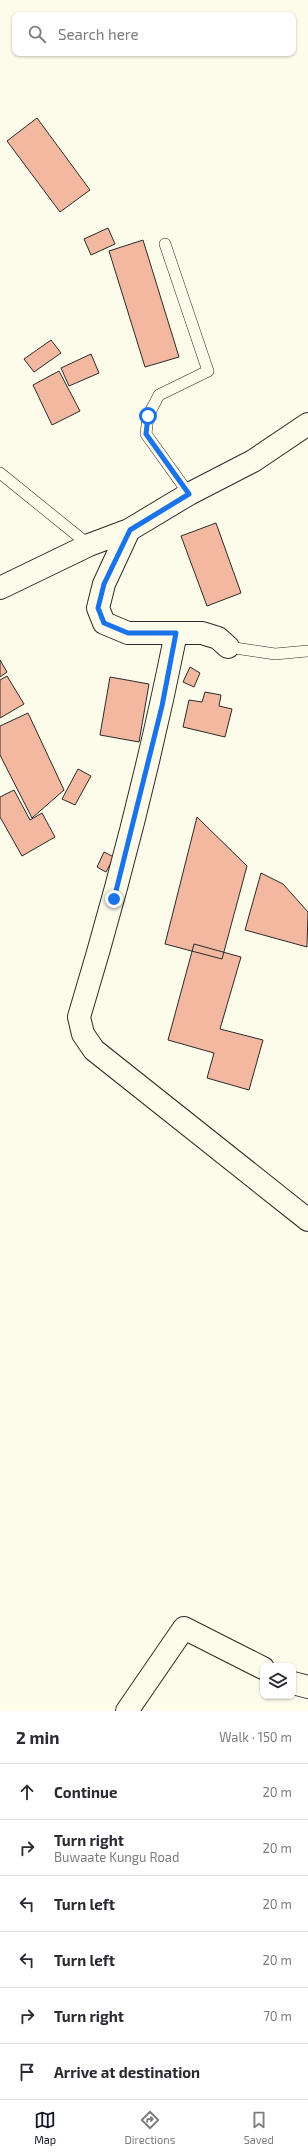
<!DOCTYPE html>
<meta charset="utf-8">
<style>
body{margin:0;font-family:"Exo 2",sans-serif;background:#f2f2f3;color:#2b2b33}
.controls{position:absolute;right:12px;bottom:12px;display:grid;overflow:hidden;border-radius:8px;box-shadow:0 1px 3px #0004}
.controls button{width:36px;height:36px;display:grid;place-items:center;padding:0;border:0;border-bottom:1px solid #e1e1e2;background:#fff;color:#2b2b33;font:20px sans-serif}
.stop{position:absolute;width:12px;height:12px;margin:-9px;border:3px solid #1a73e8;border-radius:50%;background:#fff}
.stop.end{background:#1a73e8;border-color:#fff;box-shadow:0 1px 4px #0008}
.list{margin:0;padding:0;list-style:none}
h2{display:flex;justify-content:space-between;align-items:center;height:52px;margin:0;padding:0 16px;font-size:17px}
h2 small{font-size:13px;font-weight:400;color:#7c7c81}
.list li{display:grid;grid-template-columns:26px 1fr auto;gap:12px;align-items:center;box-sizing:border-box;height:56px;padding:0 16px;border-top:1px solid #e1e1e2}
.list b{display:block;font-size:15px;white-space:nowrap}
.list p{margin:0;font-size:13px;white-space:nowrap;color:#7c7c81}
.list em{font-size:13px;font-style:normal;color:#7c7c81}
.icon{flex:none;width:22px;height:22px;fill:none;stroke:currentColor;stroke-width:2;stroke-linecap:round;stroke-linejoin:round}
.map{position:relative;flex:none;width:308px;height:1711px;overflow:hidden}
.search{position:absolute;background:#fff;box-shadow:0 1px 3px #0004;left:12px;right:12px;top:12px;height:44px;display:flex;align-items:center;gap:10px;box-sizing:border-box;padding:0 14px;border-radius:8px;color:#7c7c81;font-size:15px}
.sheet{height:388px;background:#fff}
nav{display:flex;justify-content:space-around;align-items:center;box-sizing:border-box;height:56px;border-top:1px solid #e1e1e2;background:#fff;font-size:11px;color:#7c7c81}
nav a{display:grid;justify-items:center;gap:2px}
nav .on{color:#111827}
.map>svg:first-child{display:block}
</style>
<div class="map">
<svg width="308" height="1711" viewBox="0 0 308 1711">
<rect width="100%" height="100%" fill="#fdfbea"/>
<path fill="#f2b8a0" stroke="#2b2b2b" d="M37,118L90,190L60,212L7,141Z
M108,228L115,244L91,255L84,239Z
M143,240L179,357L145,367L109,251Z
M51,340L61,353L34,372L24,359Z
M91,354L99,373L69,386L61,368Z
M59,371L80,411L52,425L33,385Z
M216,523L241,593L207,606L181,536Z
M0,660L7,672L0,677Z
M190,667L200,673L194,687L183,682Z
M7,676L24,704L0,718V680Z
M110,677L149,684L139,742L100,735Z
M205,692L221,695L219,706L232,709L225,737L183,727L189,700L202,702Z
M28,713L64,790L32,818L0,755V726Z
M78,769L91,776L75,805L62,799Z
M14,790L30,820L42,813L55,837L22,856L0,817V797Z
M197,817L247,866L222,959L165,944Z
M104,852L114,857L106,872L97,867Z
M261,873L283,884L308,912L307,947L245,930Z
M194,944L241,957L220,1029L263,1040L249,1090L207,1078L214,1053L168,1040Z"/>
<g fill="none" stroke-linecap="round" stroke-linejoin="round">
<g stroke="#2b2b2b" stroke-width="12">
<path id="lane" d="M165,244L208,371L159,395L148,416L146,434L189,494
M0,473L89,545
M228,647L275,654L308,651"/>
</g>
<g stroke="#2b2b2b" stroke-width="24">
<path id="street" d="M129,530L104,584L98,608L104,623L128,633H202L218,638L228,647
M0,588L89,545L129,530L189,494L253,461L308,424
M176,633C150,763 117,891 79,1017L83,1034L94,1050L308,1220
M293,1683L308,1687
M127,1711L184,1628L263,1668"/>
</g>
<use href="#lane" stroke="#fdfbea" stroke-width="11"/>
<use href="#street" stroke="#fdfbea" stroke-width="22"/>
</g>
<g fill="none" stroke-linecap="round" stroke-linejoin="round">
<path stroke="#1a73e8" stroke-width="5" d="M114,899L162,706L176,633H128L104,623L98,608L104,584L130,530L189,494L146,434L148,416"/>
</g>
</svg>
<div class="controls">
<button><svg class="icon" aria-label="layers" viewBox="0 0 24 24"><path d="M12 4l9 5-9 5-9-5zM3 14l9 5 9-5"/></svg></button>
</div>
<div class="stop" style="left:148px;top:416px"></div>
<div class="stop end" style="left:114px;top:899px"></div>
<div class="search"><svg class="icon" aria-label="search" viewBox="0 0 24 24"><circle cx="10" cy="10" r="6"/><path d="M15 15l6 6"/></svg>Search here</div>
</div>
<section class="sheet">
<h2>2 min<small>Walk · 150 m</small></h2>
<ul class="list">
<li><svg class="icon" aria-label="ahead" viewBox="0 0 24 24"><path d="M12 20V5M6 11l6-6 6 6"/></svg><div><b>Continue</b></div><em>20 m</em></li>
<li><svg class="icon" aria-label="right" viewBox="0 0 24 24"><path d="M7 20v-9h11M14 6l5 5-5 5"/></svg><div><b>Turn right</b><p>Buwaate Kungu Road</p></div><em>20 m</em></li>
<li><svg class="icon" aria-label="left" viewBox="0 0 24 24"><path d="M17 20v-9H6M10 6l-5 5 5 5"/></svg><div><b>Turn left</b></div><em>20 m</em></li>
<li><svg class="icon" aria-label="left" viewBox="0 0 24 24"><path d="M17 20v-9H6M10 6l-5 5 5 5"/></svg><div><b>Turn left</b></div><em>20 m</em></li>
<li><svg class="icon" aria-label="right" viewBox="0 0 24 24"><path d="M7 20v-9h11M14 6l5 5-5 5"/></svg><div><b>Turn right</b></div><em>70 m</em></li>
<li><svg class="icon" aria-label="arrive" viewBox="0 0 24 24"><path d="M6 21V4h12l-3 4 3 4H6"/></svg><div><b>Arrive at destination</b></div></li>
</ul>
</section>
<nav>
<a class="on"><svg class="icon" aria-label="map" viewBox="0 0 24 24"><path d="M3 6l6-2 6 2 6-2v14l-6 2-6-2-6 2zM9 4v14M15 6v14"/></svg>Map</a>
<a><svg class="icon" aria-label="directions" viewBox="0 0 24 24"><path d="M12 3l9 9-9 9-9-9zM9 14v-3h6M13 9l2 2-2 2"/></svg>Directions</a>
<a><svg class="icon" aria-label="saved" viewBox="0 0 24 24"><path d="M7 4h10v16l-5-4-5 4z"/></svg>Saved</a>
</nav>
